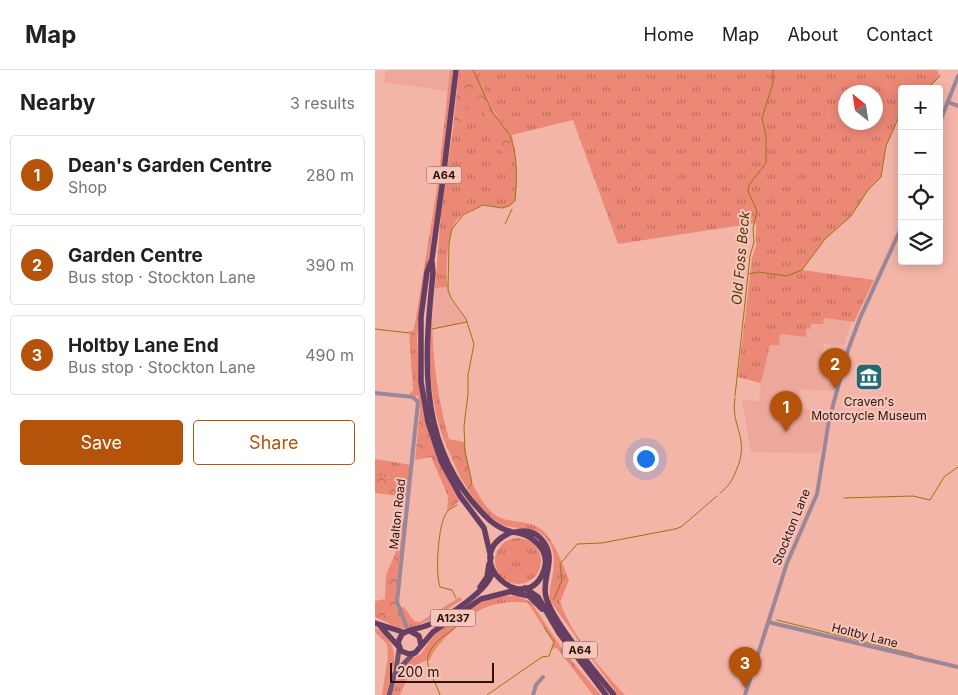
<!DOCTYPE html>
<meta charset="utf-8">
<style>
body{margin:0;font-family:Inter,sans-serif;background:#f6f6f6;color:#202124}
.controls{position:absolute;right:15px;top:15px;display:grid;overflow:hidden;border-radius:5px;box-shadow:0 2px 12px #0003}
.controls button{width:45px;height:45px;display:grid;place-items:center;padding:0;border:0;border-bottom:1px solid #e0e0e0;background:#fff;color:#202124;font:25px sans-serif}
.compass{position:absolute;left:463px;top:15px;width:45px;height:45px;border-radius:50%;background:#fff;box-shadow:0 2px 12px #0003;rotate:330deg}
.scale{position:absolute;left:15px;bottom:12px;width:104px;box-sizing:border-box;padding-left:5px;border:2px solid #29130f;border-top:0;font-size:14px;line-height:18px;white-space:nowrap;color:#29130f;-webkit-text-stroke:4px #f8c5bb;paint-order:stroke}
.you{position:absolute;left:270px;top:388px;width:18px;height:18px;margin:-12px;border:4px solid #fff;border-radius:50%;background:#1a73e8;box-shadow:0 0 0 8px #1a73e833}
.badge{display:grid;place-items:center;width:32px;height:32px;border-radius:50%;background:#b45309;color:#fff;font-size:16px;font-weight:700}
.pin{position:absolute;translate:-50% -41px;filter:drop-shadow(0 1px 2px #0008)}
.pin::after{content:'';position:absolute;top:26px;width:18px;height:15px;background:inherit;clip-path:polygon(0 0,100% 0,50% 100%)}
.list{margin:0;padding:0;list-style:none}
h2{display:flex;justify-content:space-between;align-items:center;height:65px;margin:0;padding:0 20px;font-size:21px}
h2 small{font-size:16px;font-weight:400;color:#757577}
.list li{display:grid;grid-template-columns:32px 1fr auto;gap:15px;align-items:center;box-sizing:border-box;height:80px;margin:0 10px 10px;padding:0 10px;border:1px solid #e0e0e0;border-radius:5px}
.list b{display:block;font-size:19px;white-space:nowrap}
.list p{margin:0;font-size:16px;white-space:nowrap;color:#757577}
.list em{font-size:16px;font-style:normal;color:#757577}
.actions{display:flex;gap:10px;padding:15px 20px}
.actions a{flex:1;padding:11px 0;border:1px solid #b45309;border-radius:5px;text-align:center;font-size:18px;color:#b45309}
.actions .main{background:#b45309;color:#fff}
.icon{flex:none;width:28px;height:28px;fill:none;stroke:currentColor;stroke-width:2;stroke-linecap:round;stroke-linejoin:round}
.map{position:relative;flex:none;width:583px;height:625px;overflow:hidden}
header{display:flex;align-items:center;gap:30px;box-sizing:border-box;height:70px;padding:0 25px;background:#fff;border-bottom:1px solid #e0e0e0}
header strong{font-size:24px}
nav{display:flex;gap:28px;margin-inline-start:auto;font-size:18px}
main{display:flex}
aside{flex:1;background:#fff}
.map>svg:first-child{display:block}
</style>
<header>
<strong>Map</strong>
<nav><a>Home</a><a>Map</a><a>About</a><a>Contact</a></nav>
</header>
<main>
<aside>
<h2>Nearby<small>3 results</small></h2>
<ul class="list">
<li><span class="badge">1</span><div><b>Dean's Garden Centre</b><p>Shop</p></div><em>280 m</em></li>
<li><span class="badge">2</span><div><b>Garden Centre</b><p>Bus stop · Stockton Lane</p></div><em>390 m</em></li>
<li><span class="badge">3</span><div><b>Holtby Lane End</b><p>Bus stop · Stockton Lane</p></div><em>490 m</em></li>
</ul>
<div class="actions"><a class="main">Save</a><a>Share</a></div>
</aside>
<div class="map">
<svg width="583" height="625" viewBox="0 0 583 625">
<defs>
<pattern id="grass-tufts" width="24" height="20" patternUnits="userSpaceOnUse" patternTransform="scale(1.25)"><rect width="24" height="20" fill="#ec8876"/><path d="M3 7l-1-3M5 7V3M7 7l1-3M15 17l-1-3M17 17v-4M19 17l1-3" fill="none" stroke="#bf6e5f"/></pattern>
<pattern id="forest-crowns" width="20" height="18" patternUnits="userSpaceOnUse" patternTransform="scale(1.25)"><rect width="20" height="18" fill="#ec8876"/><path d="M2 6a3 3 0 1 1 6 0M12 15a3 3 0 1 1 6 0" fill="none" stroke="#bf6e5f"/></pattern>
</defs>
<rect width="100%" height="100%" fill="#f3b5a8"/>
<path fill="#eea89b" d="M11,0H75L73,21L9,12Z
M73,217L76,228L92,252L57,259V234L60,218Z
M448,248L476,252L469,276L449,274L446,291L466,293L459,321L426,319L424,338L454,342L445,383L376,382L367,330L384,331L386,313L395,274L405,263L430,267L431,258Z"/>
<path fill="url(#grass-tufts)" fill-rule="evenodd" d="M75,0H78L65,116L42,267L44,309L48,340L45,339L43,326L34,324L38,320L34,261L39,260L63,112Z
M106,0H562L565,6L552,19H527V40L511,76L506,107L493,120L476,146L450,169L427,200L499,210L479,252L449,248L448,254H436V259L431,258V267L405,264L404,275H395L386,313L363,307L377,188L381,176V153L243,174L198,50L137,65C132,52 127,54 121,44C114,34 104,11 106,0ZM470,22H500V52H470Z
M105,25L111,45L124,62L125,68L137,80L139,75L140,78L142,108L140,131C130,142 121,135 108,135C99,139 87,143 81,151C72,164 70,202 73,217L60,218L66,143L78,58L85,52L88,41L99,34Z
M57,234C57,284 61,321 74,369L68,368C52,319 54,285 57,234Z
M0,389L25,393L23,406L18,408L0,406Z
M97,413C103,424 113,444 126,448C139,453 154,450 167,460C178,468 189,497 194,510L185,532C198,567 225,598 250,625H243L175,531C173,515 182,498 178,482C168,448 142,464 124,453C113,447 99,431 93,419Z
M120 491a23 23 0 1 1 46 0a23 23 0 1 1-46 0Z
M130,526H143L156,532L190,583L226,625H218L182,578L177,579L178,572L153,533C138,531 121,532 107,539C91,548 61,572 55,590C38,591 31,612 25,625H16L26,600L36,589L46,584L59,565L110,530Z
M85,527L87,530C72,539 34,568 17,555L23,549L21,544L22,538L29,537L39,551L45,552Z
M0,557L15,568L13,569C26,587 15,605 11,625H7L13,586L12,574L0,562Z"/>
<path fill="url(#forest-crowns)" d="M84,0H106C104,11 114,34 120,44C123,48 129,50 132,54C137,60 140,73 137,80L129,84L122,76L124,62L111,45L105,26L99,34L88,41L85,52L78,58Z
M45,339L48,340L63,390L84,431L72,442L73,426L56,387L40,390Z
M68,368L89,372L97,413L93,419L85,407Z
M25,393L35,395L31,427L0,423V406L18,408L23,405Z
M26,450L29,451C27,477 22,503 21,530C20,538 24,546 22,553L17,555L0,547V531L10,529L11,505L20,484Z"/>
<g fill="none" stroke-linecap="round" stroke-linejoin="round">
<path stroke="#957809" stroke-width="1" d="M98,0L118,43L134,64
M552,19L565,6
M130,154L137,139
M374,204L383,202L412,206L427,200L450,169L476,146L493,120L506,107L511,76L527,40
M0,259L34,263
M57,259L92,252
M37,264H39
M360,326L375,186L379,172L378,158L382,141L373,121L374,115L391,93V66L387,48L398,13V0
M93,419L97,413L90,382L89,356L93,324V305L99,274L91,249L76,228L73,220L74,173L77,159L88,145L108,135L127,138L134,136L140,131C142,110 143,87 135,66
M345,423C353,417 357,411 361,401C376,368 355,357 360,328
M469,428L538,426L555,430L569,407L583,397
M81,528L77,520L65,517C60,503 63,453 72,442C74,439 79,437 82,435
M179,529L187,510L185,494L202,474L227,473L300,459L306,457L342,426
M402,550L538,584
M65,625C62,615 55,605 53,595C49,576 72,565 83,555L82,552
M112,625L167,587L174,586L179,572L169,557"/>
<path stroke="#9b8797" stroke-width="4" d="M573,32L583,36
M564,54L583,6
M0,323L38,327L43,332L22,532L33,561
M393,552L583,597
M158,625L161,615L168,607
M370,625L412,493L442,424L454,350L473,280L485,248L527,156"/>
<path stroke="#745270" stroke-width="5" d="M21,600L24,579
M14,625L20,603L39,583"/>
<path stroke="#663e61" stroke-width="5.5" d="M81,0L68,109L57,189L52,202L46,247V312L53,352L66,391L85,426L109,458L116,488
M57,192L58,203C50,282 42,363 96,430C109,445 118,457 137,462
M137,462C156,463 176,480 169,500C152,551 79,486 137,462Z
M141,462C153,459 163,463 170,474C181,492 166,509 171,527C177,551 222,604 239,625
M118,500C115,520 71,548 53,555C44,559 34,559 27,564L23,572L26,581L34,584L40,583L58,562L106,529L145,519
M105,517L112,507L114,494
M150,518L163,527L184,563L231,625
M137,522L154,526L167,539
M0,553L28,562
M6,557L23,576
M35,561L44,566L46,575"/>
</g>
<defs>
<g id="museum-square" transform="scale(1.4375)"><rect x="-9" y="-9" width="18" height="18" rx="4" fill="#206975" stroke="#f8c5bb"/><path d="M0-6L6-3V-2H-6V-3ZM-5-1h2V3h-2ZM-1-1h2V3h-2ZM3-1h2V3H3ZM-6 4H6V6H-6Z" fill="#fff"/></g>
</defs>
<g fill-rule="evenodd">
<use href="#museum-square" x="494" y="307"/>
</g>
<g text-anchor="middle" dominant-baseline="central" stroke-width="4" stroke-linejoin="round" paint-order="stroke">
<g fill="#f8c5bb" stroke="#674843" stroke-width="1">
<rect x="51.5" y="96.5" width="35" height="17" rx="4"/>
<rect x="55.5" y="539.5" width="45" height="17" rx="4"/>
<rect x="187.5" y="571.5" width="35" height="17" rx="4"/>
</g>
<g font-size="11" font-weight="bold" fill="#29130f">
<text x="69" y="105">A64</text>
<text x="78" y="548">A1237</text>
<text x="205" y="580">A64</text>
</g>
<g font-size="12" fill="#29130f" stroke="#f8c5bb">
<text x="494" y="331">Craven's<tspan x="494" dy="14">Motorcycle Museum</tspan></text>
</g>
<g font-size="12" fill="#29130f" stroke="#f8c5bb">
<text transform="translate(22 444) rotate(-84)">Malton Road</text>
<text transform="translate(416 457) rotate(-68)">Stockton Lane</text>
<text transform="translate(490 565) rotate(14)">Holtby Lane</text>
</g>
<g font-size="14" font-style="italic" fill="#493903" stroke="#f8c5bb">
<text transform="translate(365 188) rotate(-85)">Old Foss Beck</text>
</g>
</g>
</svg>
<div class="controls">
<button>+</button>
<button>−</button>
<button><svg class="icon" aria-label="locate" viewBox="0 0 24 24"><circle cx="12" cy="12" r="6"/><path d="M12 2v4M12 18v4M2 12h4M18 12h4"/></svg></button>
<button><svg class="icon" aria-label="layers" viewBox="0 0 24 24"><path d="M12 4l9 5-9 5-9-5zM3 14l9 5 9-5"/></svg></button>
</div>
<svg class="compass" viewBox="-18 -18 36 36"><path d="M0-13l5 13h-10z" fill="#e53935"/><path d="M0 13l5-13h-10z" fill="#757577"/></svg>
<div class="scale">200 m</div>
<div class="you"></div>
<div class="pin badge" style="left:411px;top:362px">1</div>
<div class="pin badge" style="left:460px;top:319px">2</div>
<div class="pin badge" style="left:370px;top:618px">3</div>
</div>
</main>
